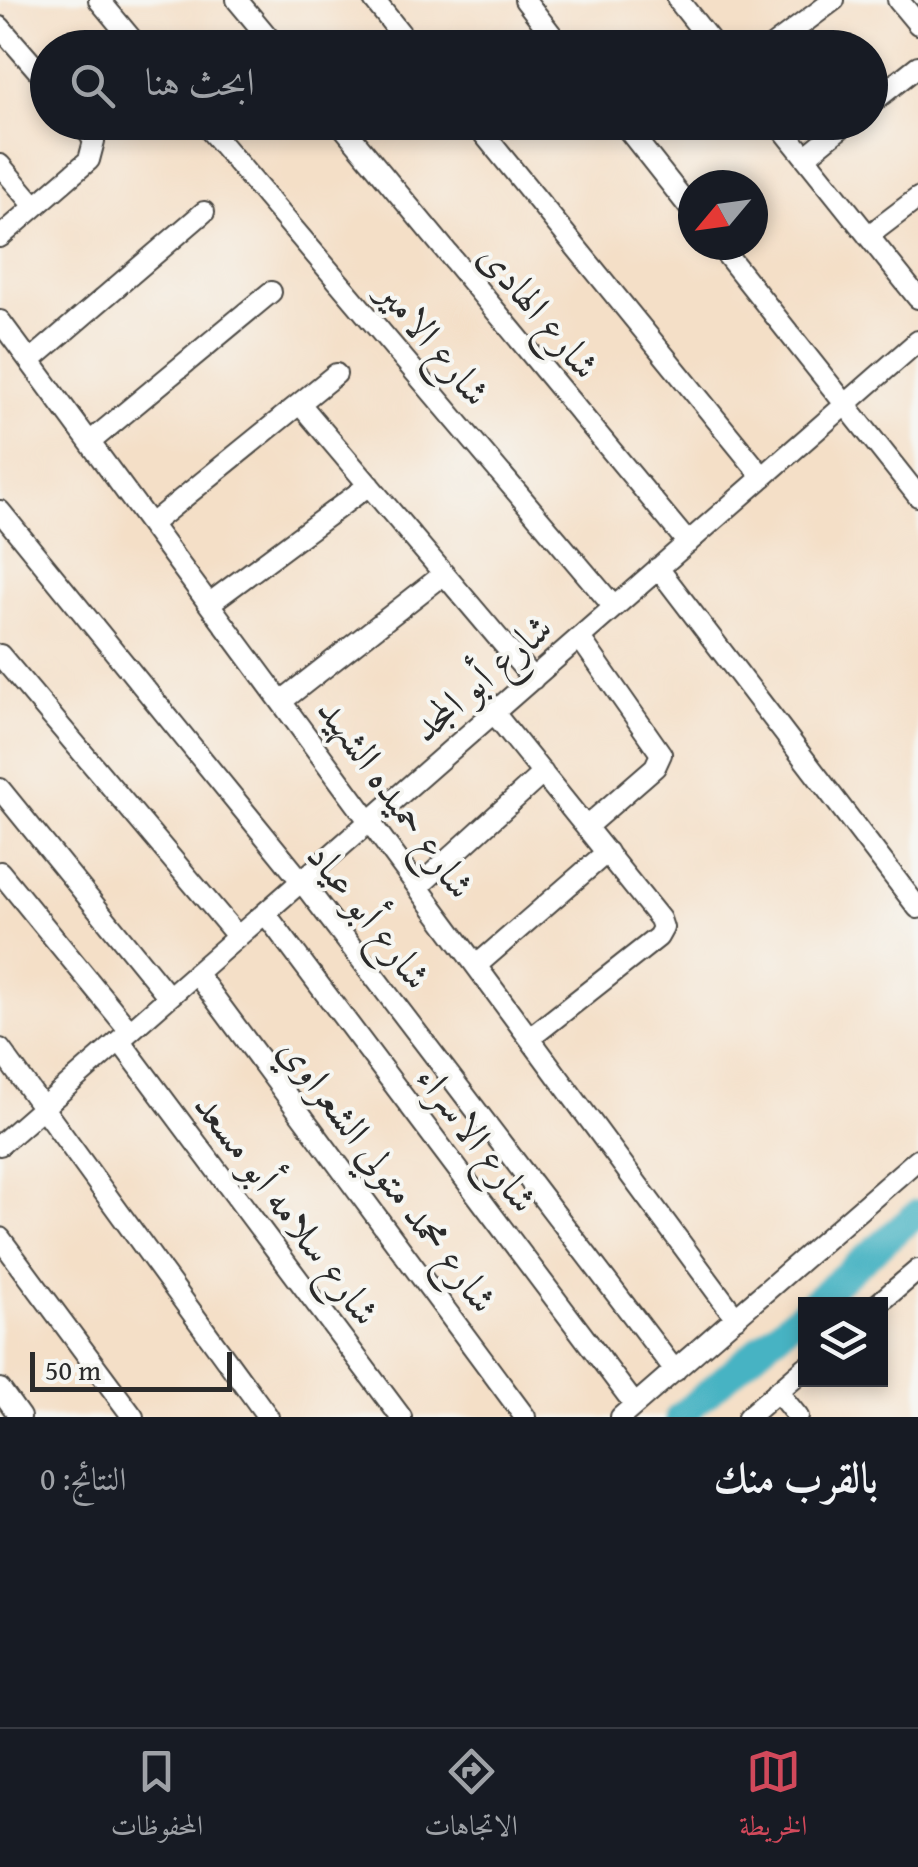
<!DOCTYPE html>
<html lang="ar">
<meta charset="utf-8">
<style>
body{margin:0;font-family:"Gentium Book Plus",Amiri,serif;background:#242831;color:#f1f3f6;direction:rtl}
.controls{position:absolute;right:30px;bottom:30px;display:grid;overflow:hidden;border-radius:0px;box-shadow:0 5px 15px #0003}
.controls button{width:90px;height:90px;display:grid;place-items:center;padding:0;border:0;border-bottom:2px solid #363941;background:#171b24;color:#f1f3f6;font:50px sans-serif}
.compass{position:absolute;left:678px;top:170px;width:90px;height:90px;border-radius:50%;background:#171b24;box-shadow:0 5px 15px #0003;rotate:241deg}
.scale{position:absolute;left:30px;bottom:25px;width:202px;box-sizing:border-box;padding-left:10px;border:5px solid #2b2b2b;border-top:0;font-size:28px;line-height:35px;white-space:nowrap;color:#2b2b2b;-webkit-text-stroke:8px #f6f6f2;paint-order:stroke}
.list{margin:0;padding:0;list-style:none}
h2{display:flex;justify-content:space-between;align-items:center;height:130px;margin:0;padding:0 40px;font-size:42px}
h2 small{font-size:32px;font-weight:400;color:#9ea1a6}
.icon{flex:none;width:55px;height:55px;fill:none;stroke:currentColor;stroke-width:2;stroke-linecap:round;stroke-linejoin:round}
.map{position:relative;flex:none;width:918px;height:1417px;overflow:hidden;direction:ltr}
.search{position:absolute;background:#171b24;box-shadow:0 5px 15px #0003;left:30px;right:30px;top:30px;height:110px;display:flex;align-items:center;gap:25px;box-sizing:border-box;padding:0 35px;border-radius:55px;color:#9ea1a6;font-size:38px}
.sheet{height:310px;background:#171b24}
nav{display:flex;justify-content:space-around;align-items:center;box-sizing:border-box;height:140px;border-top:2px solid #363941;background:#171b24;font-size:28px;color:#9ea1a6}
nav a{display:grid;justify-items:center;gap:5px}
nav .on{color:#d1495b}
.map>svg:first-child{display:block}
</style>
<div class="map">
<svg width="918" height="1417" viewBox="0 0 918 1417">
<rect width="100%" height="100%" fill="#f6f6f2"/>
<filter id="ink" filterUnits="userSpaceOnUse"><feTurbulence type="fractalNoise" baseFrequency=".01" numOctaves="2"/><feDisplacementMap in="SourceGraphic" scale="20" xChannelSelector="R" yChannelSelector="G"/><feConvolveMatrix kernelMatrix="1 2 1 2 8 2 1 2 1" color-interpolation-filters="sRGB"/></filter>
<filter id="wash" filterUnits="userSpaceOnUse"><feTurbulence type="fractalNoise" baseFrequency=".0048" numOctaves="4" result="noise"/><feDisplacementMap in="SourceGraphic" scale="40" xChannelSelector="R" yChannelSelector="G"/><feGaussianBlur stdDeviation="2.25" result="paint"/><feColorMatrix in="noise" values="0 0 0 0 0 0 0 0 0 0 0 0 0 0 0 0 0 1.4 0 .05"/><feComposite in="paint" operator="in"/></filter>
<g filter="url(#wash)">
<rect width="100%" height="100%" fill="#f4dfc7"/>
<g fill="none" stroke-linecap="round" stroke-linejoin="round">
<path stroke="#46b3c3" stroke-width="28" d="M811,1304L918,1213
M679,1417L806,1309"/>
</g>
</g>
<g filter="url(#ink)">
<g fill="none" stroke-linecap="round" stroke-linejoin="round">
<g stroke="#494642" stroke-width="24">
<path id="minor" d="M99,0L139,48
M237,0L277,48
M374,0L412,48
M525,0L562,48
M678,0L716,48
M898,0L918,24
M0,27L48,82
M770,48L834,0
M870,104L918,66
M203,122L614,607
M339,122L688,543
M474,122L763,477
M622,122L693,212
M777,122L918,298
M805,157L848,122
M0,165L35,206
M868,236L918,198
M0,237L89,160L94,141L82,122
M719,245L918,496
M0,321L736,1318
M30,361L204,212
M300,404L533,679
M90,442L271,292
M0,511L302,882L675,1371
M151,524L336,374
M658,568L918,908
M210,603L369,485
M580,638L661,754L655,767L586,827
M0,655L238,937
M283,700L444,574
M494,713L660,919L663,928L658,937L530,1038
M0,789L169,997
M0,872L130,1031
M419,886L543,773
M265,913L635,1405
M477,965L607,852
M196,973L525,1417
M120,1041L401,1417
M0,1049L268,1417
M0,1145L918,341
M0,1238L133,1417
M878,1304L918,1270
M0,1389L20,1417
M777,1391L798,1417
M621,1417L918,1159
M748,1417L806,1367"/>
</g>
<use href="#minor" stroke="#fff" stroke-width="20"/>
</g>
</g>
<g text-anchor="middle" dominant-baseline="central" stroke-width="8" stroke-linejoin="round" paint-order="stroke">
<g font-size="40" fill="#2b2b2b" stroke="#f6f6f2">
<text transform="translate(540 310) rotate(50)">شارع الهادى</text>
<text transform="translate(435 342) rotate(50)">شارع الامير</text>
<text transform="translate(481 677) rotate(-41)">شارع أبو المجد</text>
<text transform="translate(397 797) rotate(54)">شارع حميده الشهيد</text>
<text transform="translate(370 915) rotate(52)">شارع أبو عياد</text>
<text transform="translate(478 1138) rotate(53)">شارع الاسراء</text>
<text transform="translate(389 1174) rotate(53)">شارع محمد متولي الشعراوي</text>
<text transform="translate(288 1208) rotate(53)">شارع سلامه أبو مسعد</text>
</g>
</g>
</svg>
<div class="controls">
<button><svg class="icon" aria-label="layers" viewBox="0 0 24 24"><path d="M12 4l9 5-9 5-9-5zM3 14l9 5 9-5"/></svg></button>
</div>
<svg class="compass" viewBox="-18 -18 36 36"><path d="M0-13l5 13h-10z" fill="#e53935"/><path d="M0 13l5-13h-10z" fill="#9ea1a6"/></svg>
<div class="scale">50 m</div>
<div class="search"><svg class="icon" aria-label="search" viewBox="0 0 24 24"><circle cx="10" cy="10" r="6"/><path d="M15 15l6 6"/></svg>ابحث هنا</div>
</div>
<section class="sheet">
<h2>بالقرب منك<small>النتائج: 0</small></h2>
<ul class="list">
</ul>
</section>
<nav>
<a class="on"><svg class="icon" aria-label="map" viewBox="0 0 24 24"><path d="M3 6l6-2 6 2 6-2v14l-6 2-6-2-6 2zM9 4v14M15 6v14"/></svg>الخريطة</a>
<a><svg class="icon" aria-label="directions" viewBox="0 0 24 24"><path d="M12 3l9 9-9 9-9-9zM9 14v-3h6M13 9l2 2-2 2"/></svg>الاتجاهات</a>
<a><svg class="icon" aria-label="saved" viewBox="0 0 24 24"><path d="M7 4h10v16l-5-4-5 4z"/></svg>المحفوظات</a>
</nav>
